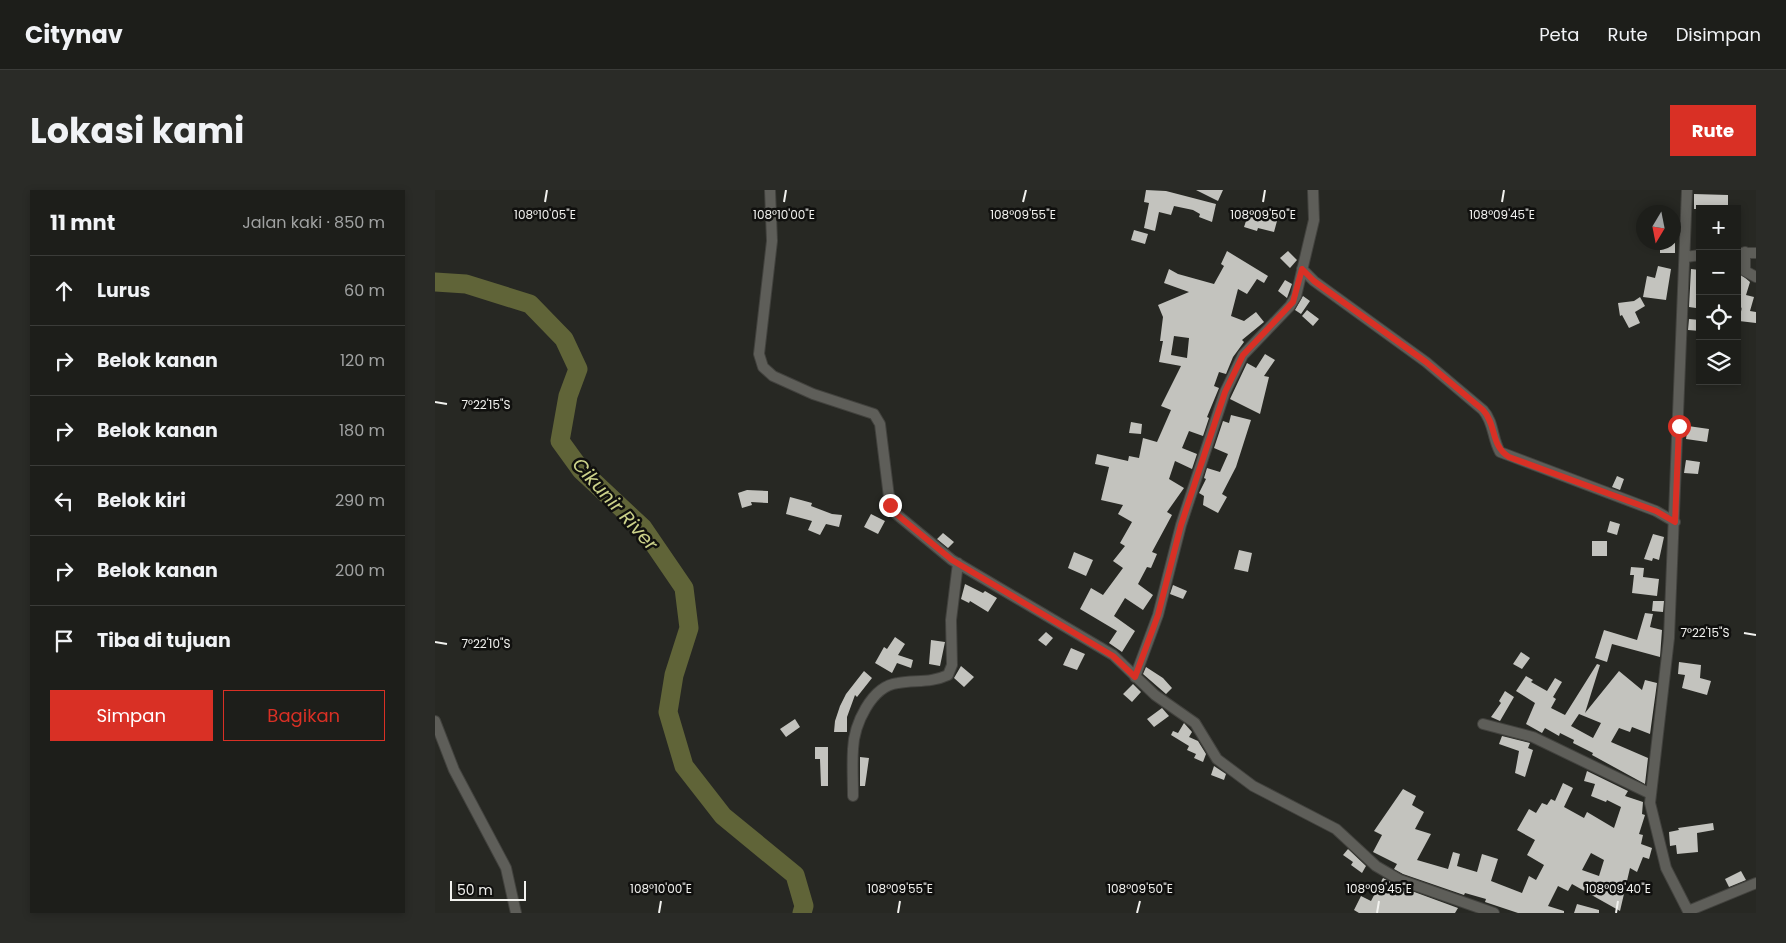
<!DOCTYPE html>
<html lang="id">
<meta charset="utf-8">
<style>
body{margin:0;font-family:Poppins,sans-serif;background:#2a2b27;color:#f1f3f6}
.controls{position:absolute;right:15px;top:15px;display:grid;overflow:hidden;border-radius:0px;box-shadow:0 2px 8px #0003}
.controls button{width:45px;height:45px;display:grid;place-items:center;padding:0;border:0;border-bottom:1px solid #3b3c39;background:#1d1e1a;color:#f1f3f6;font:25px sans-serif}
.compass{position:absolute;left:1201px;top:15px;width:45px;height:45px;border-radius:50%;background:#1d1e1a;box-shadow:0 2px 8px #0003;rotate:190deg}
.scale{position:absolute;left:15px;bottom:12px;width:76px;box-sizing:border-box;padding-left:5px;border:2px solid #f2f2ef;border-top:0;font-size:14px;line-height:18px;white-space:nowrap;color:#f2f2ef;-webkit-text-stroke:4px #10100e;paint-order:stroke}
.stop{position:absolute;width:15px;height:15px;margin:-11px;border:4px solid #d93025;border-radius:50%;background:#fff}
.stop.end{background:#d93025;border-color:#fff;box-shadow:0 1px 5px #0008}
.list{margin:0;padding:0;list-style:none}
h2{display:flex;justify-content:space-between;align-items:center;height:65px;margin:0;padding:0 20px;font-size:21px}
h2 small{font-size:16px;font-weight:400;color:#a0a2a2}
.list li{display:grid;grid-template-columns:32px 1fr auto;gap:15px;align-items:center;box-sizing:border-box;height:70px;padding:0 20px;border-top:1px solid #3b3c39}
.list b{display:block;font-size:19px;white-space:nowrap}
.list em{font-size:16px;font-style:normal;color:#a0a2a2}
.actions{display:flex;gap:10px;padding:15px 20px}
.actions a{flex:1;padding:11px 0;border:1px solid #d93025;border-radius:0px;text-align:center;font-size:18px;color:#d93025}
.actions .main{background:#d93025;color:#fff}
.icon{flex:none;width:28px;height:28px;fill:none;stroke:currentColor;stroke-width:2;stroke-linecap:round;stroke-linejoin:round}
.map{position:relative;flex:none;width:1321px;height:723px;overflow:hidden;border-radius:0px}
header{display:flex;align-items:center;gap:30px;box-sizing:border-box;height:70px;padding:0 25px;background:#1d1e1a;border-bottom:1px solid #3b3c39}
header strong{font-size:24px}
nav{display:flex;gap:28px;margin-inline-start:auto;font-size:18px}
.intro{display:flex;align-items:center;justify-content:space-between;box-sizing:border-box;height:120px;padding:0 30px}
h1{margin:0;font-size:35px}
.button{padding:12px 22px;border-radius:0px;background:#d93025;color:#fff;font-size:18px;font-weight:700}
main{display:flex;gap:30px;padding:0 30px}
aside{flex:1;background:#1d1e1a;border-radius:0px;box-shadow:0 2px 8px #0003}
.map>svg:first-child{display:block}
</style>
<header>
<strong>Citynav</strong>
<nav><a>Peta</a><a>Rute</a><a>Disimpan</a></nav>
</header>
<div class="intro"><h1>Lokasi kami</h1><a class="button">Rute</a></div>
<main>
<aside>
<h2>11 mnt<small>Jalan kaki · 850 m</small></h2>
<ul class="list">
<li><svg class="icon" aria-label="ahead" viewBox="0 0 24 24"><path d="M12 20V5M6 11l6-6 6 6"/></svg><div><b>Lurus</b></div><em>60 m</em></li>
<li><svg class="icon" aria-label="right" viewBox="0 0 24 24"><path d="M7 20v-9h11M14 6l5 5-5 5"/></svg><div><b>Belok kanan</b></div><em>120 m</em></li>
<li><svg class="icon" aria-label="right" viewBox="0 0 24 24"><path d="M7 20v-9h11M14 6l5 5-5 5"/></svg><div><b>Belok kanan</b></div><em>180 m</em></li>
<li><svg class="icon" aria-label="left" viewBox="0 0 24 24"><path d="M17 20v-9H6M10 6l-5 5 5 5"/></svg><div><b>Belok kiri</b></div><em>290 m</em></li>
<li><svg class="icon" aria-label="right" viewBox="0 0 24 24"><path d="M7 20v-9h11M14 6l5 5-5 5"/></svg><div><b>Belok kanan</b></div><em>200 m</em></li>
<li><svg class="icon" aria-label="arrive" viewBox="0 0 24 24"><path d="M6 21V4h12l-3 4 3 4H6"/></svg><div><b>Tiba di tujuan</b></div></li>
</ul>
<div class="actions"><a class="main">Simpan</a><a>Bagikan</a></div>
</aside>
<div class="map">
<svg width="1321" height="723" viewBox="0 0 1321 723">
<rect width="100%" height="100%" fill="#272823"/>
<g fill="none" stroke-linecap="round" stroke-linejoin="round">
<path stroke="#606438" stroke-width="19" d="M0,92L31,94L95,114L129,149L143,179L133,206L125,251L146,280L208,338L249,398L254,438L239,485L233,522L249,576L288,626L360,685L369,716L367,723"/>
</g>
<path fill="#c3c3be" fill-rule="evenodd" d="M711,0L731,1L781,14L777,32L764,27L765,24L758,20L739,16L736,25L724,22L720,41L709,38L714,13L709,12Z
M761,0H788L783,11Z
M1259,4L1293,5V19H1259Z
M814,22L842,31L839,42L823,38L822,41L809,37Z
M699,40L713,44L710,54L696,50Z
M1225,52H1240V63H1225Z
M792,61L833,86L829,93L822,89L812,104L803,99L796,126L809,131L821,122L829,132L807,150L809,152L798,167L791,184L784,182L779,196L784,198L772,227L774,228L768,246L754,241L747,258L762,264L757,279L740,271L734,289L749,298L732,322L737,325L717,362L722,364L716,378L712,377L703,394L718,405L708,420L690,408L679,426L700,441L687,462L674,453L682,441L645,419L656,398L668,405L688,378L678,371L690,356L685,353L697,332L683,324L688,315L666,310L674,277L660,274L662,264L693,271L694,266L704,268L708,248L722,252L736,220L726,216L746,176L724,172L728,151H725L728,127L723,115L754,102L729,93L734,79L743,84L779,94L789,76L786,74ZM739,146L754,148L752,168L736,165Z
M853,61L862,70L855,78L845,68Z
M1223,76L1236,79L1231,110L1208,107L1212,86L1220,88Z
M1256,79L1265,80V98L1261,118L1254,117Z
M1302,81L1315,92L1311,105L1319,107L1315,121L1321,122V133L1304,131L1307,117L1302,126Z
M850,90L857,94L852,108L843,101Z
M868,106L875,111L866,124L860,120Z
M1205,107L1210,116L1200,122L1205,133L1194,138L1187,125L1185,126L1183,113L1199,111Z
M872,120L884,129L878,136L867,126Z
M1254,129L1265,130V141L1253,140Z
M830,164L840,170L829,186L834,187L825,224L795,209L812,173L821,178Z
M796,225L816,230L801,277L787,304L792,307L783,323L768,315L769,306L764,303L771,289L769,288L772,278L785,282L793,264L779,258L788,231L794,233Z
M696,232L707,234L706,244L694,243Z
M1253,236L1274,239L1272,252L1251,249Z
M1251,270L1265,272L1263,284L1249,283Z
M1182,286L1189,289L1185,300L1177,297Z
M312,300L333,301V313L316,312L317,315L307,318L303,303Z
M355,307L377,313L376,316L397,324L407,325L404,337L391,334L385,345L373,340L377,331L351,324Z
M436,324L450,331L443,344L429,337Z
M1175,331L1185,334L1182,345L1172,342Z
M508,343L519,352L513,358L502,349Z
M1218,344L1229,347L1224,370L1218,368L1217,371L1209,369Z
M1157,351H1172V366H1157Z
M804,360L817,363L813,382L799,379Z
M639,362L658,370L651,386L633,378Z
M1196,377L1209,378L1208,387L1224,389L1222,406L1197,403L1199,385H1195Z
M530,394L548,403L550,401L562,408L553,422L535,411L534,413L526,409Z
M738,395L752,401L748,409L735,404Z
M1218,411H1229L1228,422L1217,421Z
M1210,423L1218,424L1215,437L1227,440L1225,467L1177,454L1172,472L1160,468L1169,440L1202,450Z
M611,442L618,448L611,456L603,450Z
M460,447L470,454L463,465L478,470L476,478L462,473L457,483L440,473L449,457L452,459Z
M496,450L510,452L505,476L494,474Z
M636,458L650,464L642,480L628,475Z
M1086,462L1095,468L1087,479L1078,474Z
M1244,472L1266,475L1265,488L1276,491L1272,505L1247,498L1250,485L1243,484Z
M1162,474L1165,475L1150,523L1184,481L1207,500L1210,490L1222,493L1215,544L1197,537L1195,542L1184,538L1176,552L1213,568L1210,594L1157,565L1158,563L1138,553L1139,550L1125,543L1124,546L1110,538L1107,543L1091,534L1100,513L1081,501L1091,486L1098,490L1096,492L1112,501L1120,488L1127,492L1118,507L1121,509L1116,518L1130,525ZM1144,524L1166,533L1158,548L1136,536Z
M526,476L539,487L529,497L519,488Z
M711,477L728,488L737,498L731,504L708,484Z
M429,481L437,488L422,507L420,505L412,527V542H399L400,531L405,516L411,504Z
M698,494L706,502L697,512L688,504Z
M1070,501L1079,507L1065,531L1056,527L1066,513L1064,511Z
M727,518L734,526L719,537L712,529Z
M360,529L365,537L351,547L345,539Z
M749,533L757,542L754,547L763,551L771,564L768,572L759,568L761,564L752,560L754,556L736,545L738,541L743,543Z
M1067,546L1095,553L1093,558L1098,560L1090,587L1080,583L1084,561L1064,554Z
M380,557H393V596H386L385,569H380Z
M425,567L434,568L430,596H425Z
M779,576L791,584L789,590L776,585Z
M1152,581L1193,601L1190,606L1208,612L1207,624L1210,625L1204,644L1208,645L1206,654L1217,658L1214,669L1208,667L1202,682L1195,678L1185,721L1137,694L1133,701L1123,696L1113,716L1129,721V723H1083L1050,712L1051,709L1030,703L1029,705L968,684L959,679L962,674L938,662L947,645L939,641L968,599L981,606L977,615L989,622L980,639L996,644L982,670L1013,679L1018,662L1025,664L1022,676L1042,682L1047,664L1063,669L1056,691L1087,703L1094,686L1101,690L1109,675L1092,665L1100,650L1082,640L1094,619L1101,623L1107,613L1112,615L1116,609L1120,611L1128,593L1138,598L1129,617L1149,628L1152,622L1179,638L1186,617L1172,610L1171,612L1156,606L1160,594L1149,591ZM1156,663L1169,670L1164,686L1147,680Z
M1278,633L1279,640L1262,643L1263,662L1242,664L1241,655L1235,656L1234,642L1244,640L1243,638Z
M913,659L931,676L927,683L916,675L918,672L908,665Z
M1306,681L1311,690L1294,697L1290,689Z
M948,688L963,696L1023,718L1020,723H924L919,720L926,706L936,711Z
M1142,714L1164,720V723H1139Z"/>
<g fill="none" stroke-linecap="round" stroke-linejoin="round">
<g stroke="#42423e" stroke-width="12">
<path id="minor" d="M335,0L337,51L324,164L328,177L338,186L378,204L439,224L445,234L455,315L460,323L517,370L678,465L720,505L760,533L782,569L818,596L901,639L941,676L965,690L1059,723
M1252,0L1234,448L1215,613L1231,678L1254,723
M1310,62V81L1321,87
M1302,63H1321
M1251,67L1265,65
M867,79L879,91L991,172L1048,220C1059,232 1057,248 1065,262L1221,321L1240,332
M700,487L723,425L746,335L790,202L808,165L855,116L861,106L879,30L878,0
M0,531L19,580L71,678L81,723
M1048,534L1098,547L1216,604
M418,606C418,590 417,575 418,559C419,535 436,496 463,493C481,490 496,493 513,485L517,475L516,430L523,373
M1253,721L1321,693"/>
</g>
<use href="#minor" stroke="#5e5e59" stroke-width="10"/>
</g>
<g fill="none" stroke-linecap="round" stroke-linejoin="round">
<path stroke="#d93025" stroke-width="6" d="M455,315L460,323L517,370L678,466L700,487L723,425L746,335L790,202L808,165L858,112L867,79L879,91L991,172L1048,220C1062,235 1055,255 1074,267L1221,321L1240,332L1244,236"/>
</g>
<path fill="none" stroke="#f2f2ef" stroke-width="2" d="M110,12L112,0M349,12L351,0M588,12L591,0M828,12L830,0M1067,12L1069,0M0,212L12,214M1309,443L1321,445M0,452L12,454M224,723L226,711M463,723L465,711M702,723L705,711M942,723L944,711M1181,723L1183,711"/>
<g text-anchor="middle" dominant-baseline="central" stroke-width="5" stroke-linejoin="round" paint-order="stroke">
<g font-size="19" font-style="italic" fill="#cbd189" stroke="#10100e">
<text transform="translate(180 314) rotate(48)">Cikunir River</text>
</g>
</g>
<g font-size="12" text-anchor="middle" fill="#f2f2ef" stroke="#10100e" stroke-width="5" stroke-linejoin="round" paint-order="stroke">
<text x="110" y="29">108°10'05"E</text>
<text x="349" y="29">108°10'00"E</text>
<text x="588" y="29">108°09'55"E</text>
<text x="828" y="29">108°09'50"E</text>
<text x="1067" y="29">108°09'45"E</text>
<text x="51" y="219">7°22'15"S</text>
<text x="1270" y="447">7°22'15"S</text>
<text x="51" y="458">7°22'10"S</text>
<text x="226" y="703">108°10'00"E</text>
<text x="465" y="703">108°09'55"E</text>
<text x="705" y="703">108°09'50"E</text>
<text x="944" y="703">108°09'45"E</text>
<text x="1183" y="703">108°09'40"E</text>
</g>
</svg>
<div class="controls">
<button>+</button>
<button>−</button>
<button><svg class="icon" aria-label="locate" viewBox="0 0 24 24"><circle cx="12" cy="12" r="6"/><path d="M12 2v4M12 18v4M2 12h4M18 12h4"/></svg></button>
<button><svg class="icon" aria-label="layers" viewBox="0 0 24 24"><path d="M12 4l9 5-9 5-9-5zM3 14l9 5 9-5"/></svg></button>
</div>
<svg class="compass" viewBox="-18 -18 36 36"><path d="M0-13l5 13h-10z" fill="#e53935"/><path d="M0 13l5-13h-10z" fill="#a0a2a2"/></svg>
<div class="scale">50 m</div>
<div class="stop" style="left:1244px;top:236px"></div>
<div class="stop end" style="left:455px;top:315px"></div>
</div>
</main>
